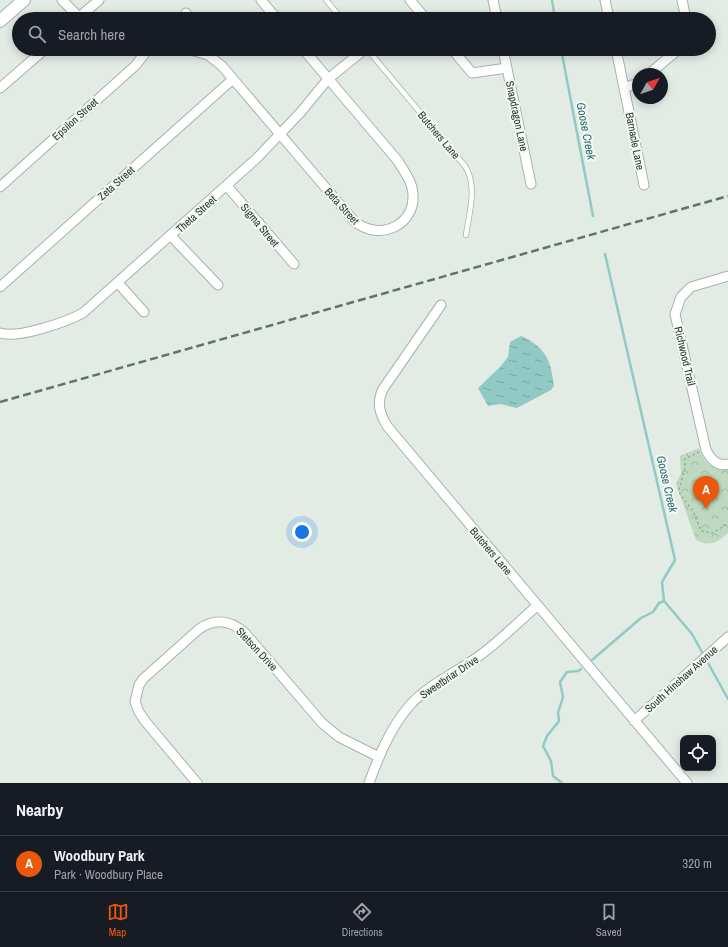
<!DOCTYPE html>
<meta charset="utf-8">
<style>
body{margin:0;font-family:"Archivo Narrow",sans-serif;background:#242831;color:#f1f3f6}
.controls{position:absolute;right:12px;bottom:12px;display:grid;overflow:hidden;border-radius:8px;box-shadow:0 2px 10px #0003}
.controls button{width:36px;height:36px;display:grid;place-items:center;padding:0;border:0;border-bottom:1px solid #363941;background:#171b24;color:#f1f3f6;font:20px sans-serif}
.compass{position:absolute;left:632px;top:68px;width:36px;height:36px;border-radius:50%;background:#171b24;box-shadow:0 2px 10px #0003;rotate:50deg}
.you{position:absolute;left:302px;top:532px;width:14px;height:14px;margin:-10px;border:3px solid #fff;border-radius:50%;background:#1a73e8;box-shadow:0 0 0 6px #1a73e833}
.badge{display:grid;place-items:center;width:26px;height:26px;border-radius:50%;background:#ea580c;color:#fff;font-size:13px;font-weight:700}
.pin{position:absolute;translate:-50% -33px;filter:drop-shadow(0 1px 2px #0008)}
.pin::after{content:'';position:absolute;top:21px;width:14px;height:12px;background:inherit;clip-path:polygon(0 0,100% 0,50% 100%)}
.list{margin:0;padding:0;list-style:none}
h2{display:flex;justify-content:space-between;align-items:center;height:52px;margin:0;padding:0 16px;font-size:17px}
h2 small{font-size:13px;font-weight:400;color:#9ea1a6}
.list li{display:grid;grid-template-columns:26px 1fr auto;gap:12px;align-items:center;box-sizing:border-box;height:56px;padding:0 16px;border-top:1px solid #363941}
.list b{display:block;font-size:15px;white-space:nowrap}
.list p{margin:0;font-size:13px;white-space:nowrap;color:#9ea1a6}
.list em{font-size:13px;font-style:normal;color:#9ea1a6}
.icon{flex:none;width:22px;height:22px;fill:none;stroke:currentColor;stroke-width:2;stroke-linecap:round;stroke-linejoin:round}
.map{position:relative;flex:none;width:728px;height:783px;overflow:hidden}
.search{position:absolute;background:#171b24;box-shadow:0 2px 10px #0003;left:12px;right:12px;top:12px;height:44px;display:flex;align-items:center;gap:10px;box-sizing:border-box;padding:0 14px;border-radius:22px;color:#9ea1a6;font-size:15px}
.sheet{height:108px;background:#171b24}
nav{display:flex;justify-content:space-around;align-items:center;box-sizing:border-box;height:56px;border-top:1px solid #363941;background:#171b24;font-size:11px;color:#9ea1a6}
nav a{display:grid;justify-items:center;gap:2px}
nav .on{color:#ea580c}
.map>svg:first-child{display:block}
</style>
<div class="map">
<svg width="728" height="783" viewBox="0 0 728 783">
<defs>
<pattern id="park-crowns" width="20" height="18" patternUnits="userSpaceOnUse"><rect width="20" height="18" fill="#bed9bf"/><path d="M2 6a3 3 0 1 1 6 0M12 15a3 3 0 1 1 6 0" fill="none" stroke="#a3bba4"/></pattern>
<pattern id="water-ripples" width="26" height="14" patternUnits="userSpaceOnUse"><rect width="26" height="14" fill="#91cac5"/><path d="M2 4q2-2 4 0t4 0M15 11q2-2 4 0t4 0" fill="none" stroke="#76a5a0"/></pattern>
</defs>
<rect width="100%" height="100%" fill="#e3ebe5"/>
<path fill="url(#park-crowns)" d="M699,448C703,462 712,471 728,470V533C716,543 711,547 696,540L676,484L681,473L680,456Z"/>
<path fill="url(#water-ripples)" d="M521,336C546,347 551,361 554,386L551,390L517,408L500,404L488,406L478,388L500,367L508,357L510,342Z"/>
<g fill="none" stroke-linecap="round" stroke-linejoin="round">
<path stroke="#91cac5" stroke-width="2.5" d="M552,0L555,19
M561,49L593,216
M605,254L675,560L662,582L664,601L692,634L728,699
M592,660L641,618L653,612L659,603L664,601
M562,783L553,776L551,761L543,746L547,736L559,721L558,713L563,697L560,682L567,672L578,671L581,669"/>
<g stroke="#a6b2ab" stroke-width="6">
<path id="service" d="M326,0L342,19
M367,49L465,166C478,186 469,213 466,235"/>
</g>
<g stroke="#a6b2ab" stroke-width="11">
<path id="minor" d="M62,0L81,19
M261,0L277,19
M410,0L426,19
M493,0L497,19
M605,0L609,19
M682,0L686,19
M77,19L99,0
M183,19L186,13
M187,49L208,55L222,66L354,221C380,243 420,224 412,188C410,178 403,170 398,161L303,49
M452,49L472,73L507,68
M503,49L531,184
M616,49L644,185
M649,74L679,49
M0,88L45,49
M624,88L638,83
M227,186L294,264
M0,187L136,65L148,49
M171,236L218,285
M728,276L691,287L681,297L675,314L706,450C710,458 717,467 728,464
M118,283L144,312
M0,287L233,79
M441,305L383,389C376,403 380,414 387,426L687,783
M0,333C18,339 66,322 83,313L257,158L300,113L328,79L365,49
M634,721L728,637
M197,783L145,721L139,712L135,702L139,685L143,679L199,629C216,618 230,620 245,633L322,723L339,737L379,757
M369,783C379,756 390,728 410,705C429,684 456,673 479,656C500,641 518,622 537,606"/>
</g>
<g stroke="#a6b2ab" stroke-width="14">
<path id="tertiary" d="M0,21L24,0"/>
</g>
<path stroke="#87ab97" stroke-width="1.5" stroke-dasharray="2 3" stroke-linecap="butt" d="M699,452L685,459V468L679,489L680,494L693,511L701,531L713,533L728,523"/>
<use href="#service" stroke="#fff" stroke-width="4.5"/>
<use href="#minor" stroke="#fff" stroke-width="9"/>
<use href="#tertiary" stroke="#fff" stroke-width="12"/>
<path stroke="#5f756a" stroke-width="2.5" stroke-dasharray="8 4" stroke-linecap="butt" d="M0,402L728,196"/>
</g>
<g text-anchor="middle" dominant-baseline="central" stroke-width="4" stroke-linejoin="round" paint-order="stroke">
<g font-size="11" fill="#253a2f" stroke="#f3f8f4">
<text transform="translate(517 116) rotate(78)">Snapdragon Lane</text>
<text transform="translate(75 119) rotate(-42)">Epsilon Street</text>
<text transform="translate(439 135) rotate(50)">Butchers Lane</text>
<text transform="translate(635 141) rotate(79)">Barnacle Lane</text>
<text transform="translate(116 183) rotate(-42)">Zeta Street</text>
<text transform="translate(342 206) rotate(48)">Beta Street</text>
<text transform="translate(196 214) rotate(-42)">Theta Street</text>
<text transform="translate(260 225) rotate(50)">Sigma Street</text>
<text transform="translate(685 356) rotate(77)">Richwood Trail</text>
<text transform="translate(491 551) rotate(50)">Butchers Lane</text>
<text transform="translate(257 649) rotate(47)">Stetson Drive</text>
<text transform="translate(449 677) rotate(-34)">Sweetbriar Drive</text>
<text transform="translate(681 679) rotate(-42)">South Hinshaw Avenue</text>
</g>
<g font-size="12" font-style="italic" fill="#266f6a" stroke="#f3f8f4">
<text transform="translate(586 131) rotate(79)">Goose Creek</text>
<text transform="translate(667 484) rotate(77)">Goose Creek</text>
</g>
</g>
</svg>
<div class="controls">
<button><svg class="icon" aria-label="locate" viewBox="0 0 24 24"><circle cx="12" cy="12" r="6"/><path d="M12 2v4M12 18v4M2 12h4M18 12h4"/></svg></button>
</div>
<svg class="compass" viewBox="-18 -18 36 36"><path d="M0-13l5 13h-10z" fill="#e53935"/><path d="M0 13l5-13h-10z" fill="#9ea1a6"/></svg>
<div class="you"></div>
<div class="pin badge" style="left:706px;top:509px">A</div>
<div class="search"><svg class="icon" aria-label="search" viewBox="0 0 24 24"><circle cx="10" cy="10" r="6"/><path d="M15 15l6 6"/></svg>Search here</div>
</div>
<section class="sheet">
<h2>Nearby<small></small></h2>
<ul class="list">
<li><span class="badge">A</span><div><b>Woodbury Park</b><p>Park · Woodbury Place</p></div><em>320 m</em></li>
</ul>
</section>
<nav>
<a class="on"><svg class="icon" aria-label="map" viewBox="0 0 24 24"><path d="M3 6l6-2 6 2 6-2v14l-6 2-6-2-6 2zM9 4v14M15 6v14"/></svg>Map</a>
<a><svg class="icon" aria-label="directions" viewBox="0 0 24 24"><path d="M12 3l9 9-9 9-9-9zM9 14v-3h6M13 9l2 2-2 2"/></svg>Directions</a>
<a><svg class="icon" aria-label="saved" viewBox="0 0 24 24"><path d="M7 4h10v16l-5-4-5 4z"/></svg>Saved</a>
</nav>
